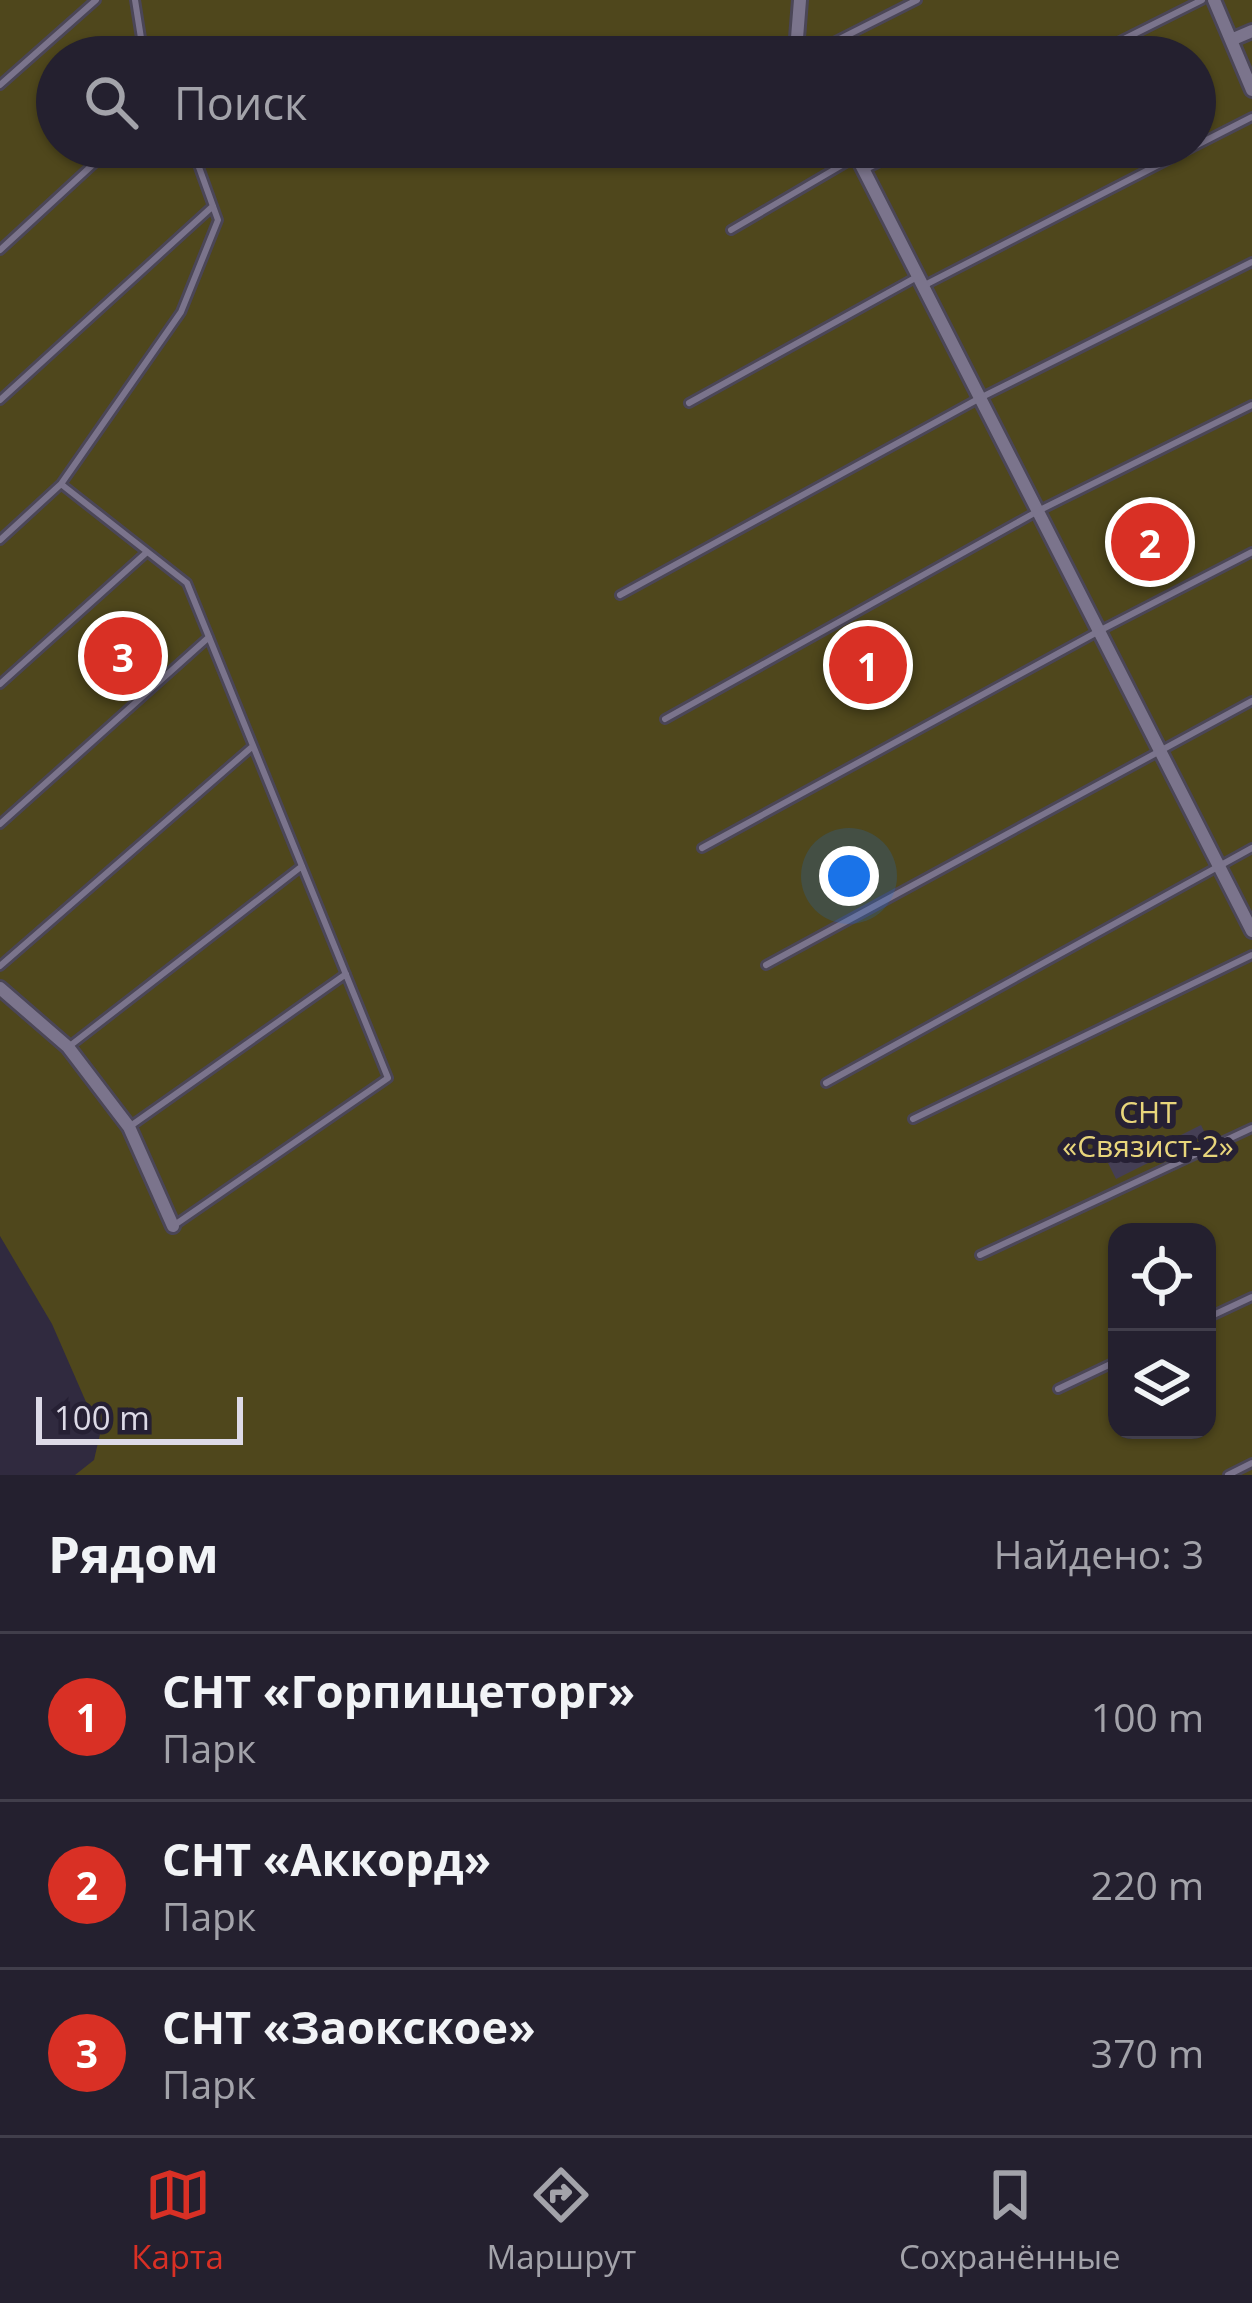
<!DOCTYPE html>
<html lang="ru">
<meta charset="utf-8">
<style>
body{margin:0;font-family:"Open Sans",sans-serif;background:#302d3b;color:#f1f3f6}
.controls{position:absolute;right:36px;bottom:36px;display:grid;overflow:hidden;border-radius:24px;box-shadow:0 3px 9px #0004}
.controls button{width:108px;height:108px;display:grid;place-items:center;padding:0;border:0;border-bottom:3px solid #413e4b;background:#24202f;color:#f1f3f6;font:60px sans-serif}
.scale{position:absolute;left:36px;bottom:30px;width:207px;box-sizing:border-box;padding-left:12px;border:6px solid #dddae7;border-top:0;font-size:33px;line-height:42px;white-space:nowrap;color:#dddae7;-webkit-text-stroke:9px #262034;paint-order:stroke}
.you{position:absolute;left:849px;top:876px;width:42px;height:42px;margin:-30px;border:9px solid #fff;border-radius:50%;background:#1a73e8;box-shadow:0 0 0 18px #1a73e833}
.badge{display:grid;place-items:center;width:78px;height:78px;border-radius:50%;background:#d93025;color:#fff;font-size:39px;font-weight:700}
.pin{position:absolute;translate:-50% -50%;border:6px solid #fff;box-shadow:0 3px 12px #0006}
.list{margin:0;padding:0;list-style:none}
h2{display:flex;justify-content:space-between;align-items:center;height:156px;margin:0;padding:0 48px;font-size:51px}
h2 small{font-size:39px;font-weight:400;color:#a3a3aa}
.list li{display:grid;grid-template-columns:78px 1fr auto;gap:36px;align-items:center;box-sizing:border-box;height:168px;padding:0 48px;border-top:3px solid #413e4b}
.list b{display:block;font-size:45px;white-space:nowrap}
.list p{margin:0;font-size:39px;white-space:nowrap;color:#a3a3aa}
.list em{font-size:39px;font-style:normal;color:#a3a3aa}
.icon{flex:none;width:66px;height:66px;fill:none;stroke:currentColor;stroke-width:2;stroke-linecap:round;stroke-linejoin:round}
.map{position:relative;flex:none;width:1252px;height:1475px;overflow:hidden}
.search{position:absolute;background:#24202f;box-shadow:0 3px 9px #0004;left:36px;right:36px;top:36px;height:132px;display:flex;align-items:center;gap:30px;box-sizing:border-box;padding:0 42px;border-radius:66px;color:#a3a3aa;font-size:45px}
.sheet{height:660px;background:#24202f}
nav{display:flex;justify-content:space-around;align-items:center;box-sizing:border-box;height:168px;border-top:3px solid #413e4b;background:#24202f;font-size:33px;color:#a3a3aa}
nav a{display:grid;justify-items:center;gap:6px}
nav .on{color:#d93025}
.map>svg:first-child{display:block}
</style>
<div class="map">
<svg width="1252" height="1475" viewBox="0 0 1252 1475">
<rect width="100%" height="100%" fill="#302a3f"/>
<path fill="#4f471c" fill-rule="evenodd" d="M0,0H1252V1475H75L94,1460L100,1434L52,1324L0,1236ZM57,57H1195V147H57ZM1117,1232H1207V1430H1117Z"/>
<path fill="#453f55" d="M1201,1125L1206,1135L1186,1144L1188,1147L1174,1156L1162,1162L1160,1157L1116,1179L1108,1163L1164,1135L1167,1142Z"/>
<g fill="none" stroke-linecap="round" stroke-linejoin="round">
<g stroke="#4b4657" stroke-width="12">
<path id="service" d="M135,0L144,57
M808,55L917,0
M1088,57L1202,0
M0,85L96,0
M1195,146L1252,117
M864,170L910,147
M731,230L854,158
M0,250L112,147
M923,286L1193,147
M0,400L213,206
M689,403L915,278
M0,540L61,484
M620,595L980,398L1252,262
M0,684L147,552
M665,719L1038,511L1252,405
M0,824L209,637
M702,848L1099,631L1252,552
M766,965L1252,701
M0,966L253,746
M71,1045L302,866
M826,1083L1252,848
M913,1119L1252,955
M132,1125L346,974
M176,1224L388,1078L187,583L61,484L181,312L218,220L196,159L185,147
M980,1255L1252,1128
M1207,1318L1252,1297
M1058,1389L1117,1361
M1228,1475L1252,1463"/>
</g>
<g stroke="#4b4657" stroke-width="18">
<path id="minor" d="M800,0L797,38L806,57
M1214,0L1252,90
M1231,40L1252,31
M852,147L1252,931
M0,988L68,1047L129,1127L173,1226"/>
</g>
<use href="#service" stroke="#7b748c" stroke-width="6"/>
<use href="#minor" stroke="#7b748c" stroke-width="12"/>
</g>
<g text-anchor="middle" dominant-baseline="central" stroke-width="12" stroke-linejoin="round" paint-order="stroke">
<g font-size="30" fill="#e8d57b" stroke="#262034">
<text x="1148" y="1111">СНТ<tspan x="1148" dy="34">«Связист-2»</tspan></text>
</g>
</g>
</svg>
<div class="controls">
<button><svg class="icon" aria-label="locate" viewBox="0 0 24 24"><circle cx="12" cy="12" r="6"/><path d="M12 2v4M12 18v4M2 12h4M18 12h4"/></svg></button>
<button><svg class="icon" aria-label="layers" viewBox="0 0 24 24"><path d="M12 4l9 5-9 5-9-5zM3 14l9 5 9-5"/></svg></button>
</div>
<div class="scale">100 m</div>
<div class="you"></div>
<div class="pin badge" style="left:868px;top:665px">1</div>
<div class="pin badge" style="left:1150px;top:542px">2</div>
<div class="pin badge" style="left:123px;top:656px">3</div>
<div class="search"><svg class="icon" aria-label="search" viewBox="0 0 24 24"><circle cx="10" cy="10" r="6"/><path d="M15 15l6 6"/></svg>Поиск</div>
</div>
<section class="sheet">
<h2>Рядом<small>Найдено: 3</small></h2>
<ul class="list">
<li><span class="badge">1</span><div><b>СНТ «Горпищеторг»</b><p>Парк</p></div><em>100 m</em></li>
<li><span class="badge">2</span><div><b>СНТ «Аккорд»</b><p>Парк</p></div><em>220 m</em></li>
<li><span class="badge">3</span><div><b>СНТ «Заокское»</b><p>Парк</p></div><em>370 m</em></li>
</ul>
</section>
<nav>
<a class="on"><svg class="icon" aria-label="map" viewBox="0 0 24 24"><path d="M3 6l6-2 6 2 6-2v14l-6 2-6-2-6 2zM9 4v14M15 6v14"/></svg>Карта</a>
<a><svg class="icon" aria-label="directions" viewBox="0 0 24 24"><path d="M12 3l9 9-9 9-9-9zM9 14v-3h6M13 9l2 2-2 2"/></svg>Маршрут</a>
<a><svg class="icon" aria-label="saved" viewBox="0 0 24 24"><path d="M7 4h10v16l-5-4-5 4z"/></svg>Сохранённые</a>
</nav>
